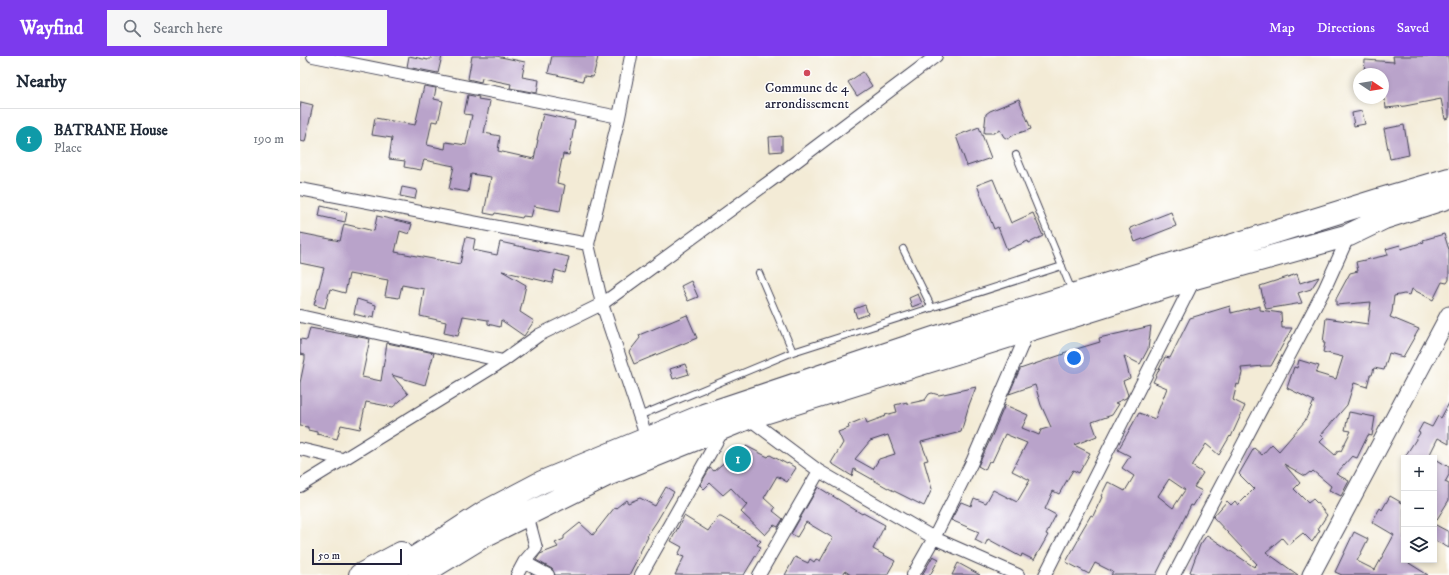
<!DOCTYPE html>
<meta charset="utf-8">
<style>
body{margin:0;font-family:"IM FELL DW Pica",serif;background:#f6f6f7;color:#1f2937}
.controls{position:absolute;right:12px;bottom:12px;display:grid;overflow:hidden;border-radius:0px;box-shadow:0 2px 6px #0003}
.controls button{width:36px;height:36px;display:grid;place-items:center;padding:0;border:0;border-bottom:1px solid #e0e1e3;background:#fff;color:#1f2937;font:20px sans-serif}
.compass{position:absolute;left:1053px;top:12px;width:36px;height:36px;border-radius:50%;background:#fff;box-shadow:0 2px 6px #0003;rotate:102deg}
.scale{position:absolute;left:12px;bottom:10px;width:90px;box-sizing:border-box;padding-left:4px;border:2px solid #22223b;border-top:0;font-size:11px;line-height:14px;white-space:nowrap;color:#22223b;-webkit-text-stroke:3px #fff;paint-order:stroke}
.you{position:absolute;left:774px;top:302px;width:14px;height:14px;margin:-10px;border:3px solid #fff;border-radius:50%;background:#1a73e8;box-shadow:0 0 0 6px #1a73e833}
.badge{display:grid;place-items:center;width:26px;height:26px;border-radius:50%;background:#7c3aed;color:#fff;font-size:13px;font-weight:700}
.pin{position:absolute;translate:-50% -50%;border:2px solid #fff;box-shadow:0 1px 4px #0006}
.list{margin:0;padding:0;list-style:none}
h2{display:flex;justify-content:space-between;align-items:center;height:52px;margin:0;padding:0 16px;font-size:17px}
h2 small{font-size:13px;font-weight:400;color:#747a83}
.list li{display:grid;grid-template-columns:26px 1fr auto;gap:12px;align-items:center;box-sizing:border-box;height:60px;padding:0 16px;border-top:1px solid #e0e1e3}
.list b{display:block;font-size:15px;white-space:nowrap}
.list p{margin:0;font-size:13px;white-space:nowrap;color:#747a83}
.list em{font-size:13px;font-style:normal;color:#747a83}
.icon{flex:none;width:22px;height:22px;fill:none;stroke:currentColor;stroke-width:2;stroke-linecap:round;stroke-linejoin:round}
.map{position:relative;flex:none;width:1149px;height:519px;overflow:hidden}
header{display:flex;align-items:center;gap:24px;box-sizing:border-box;height:56px;padding:0 20px;background:#7c3aed;color:#fff}
header strong{font-size:19px}
nav{display:flex;gap:22px;margin-inline-start:auto;font-size:14px}
.search{width:280px;height:36px;background:#f6f6f7;display:flex;align-items:center;gap:10px;box-sizing:border-box;padding:0 14px;border-radius:0px;color:#747a83;font-size:15px}
main{display:flex}
aside{flex:1;background:#fff}
.map>svg:first-child{display:block}
</style>
<header>
<strong>Wayfind</strong>
<div class="search"><svg class="icon" aria-label="search" viewBox="0 0 24 24"><circle cx="10" cy="10" r="6"/><path d="M15 15l6 6"/></svg>Search here</div>
<nav><a>Map</a><a>Directions</a><a>Saved</a></nav>
</header>
<main>
<aside>
<h2>Nearby<small></small></h2>
<ul class="list">
<li><span class="badge" style="background:#0f9aa8">1</span><div><b>BATRANE House</b><p>Place</p></div><em>190 m</em></li>
</ul>
</aside>
<div class="map">
<svg width="1149" height="519" viewBox="0 0 1149 519">
<rect width="100%" height="100%" fill="#fff"/>
<filter id="ink" filterUnits="userSpaceOnUse"><feTurbulence type="fractalNoise" baseFrequency=".025" numOctaves="2"/><feDisplacementMap in="SourceGraphic" scale="8" xChannelSelector="R" yChannelSelector="G"/><feConvolveMatrix kernelMatrix="1 2 1 2 8 2 1 2 1" color-interpolation-filters="sRGB"/></filter>
<filter id="wash" filterUnits="userSpaceOnUse"><feTurbulence type="fractalNoise" baseFrequency=".012" numOctaves="4" result="noise"/><feDisplacementMap in="SourceGraphic" scale="16" xChannelSelector="R" yChannelSelector="G"/><feGaussianBlur stdDeviation="0.9" result="paint"/><feColorMatrix in="noise" values="0 0 0 0 0 0 0 0 0 0 0 0 0 0 0 0 0 1.4 0 .05"/><feComposite in="paint" operator="in"/></filter>
<g filter="url(#wash)">
<rect width="100%" height="100%" fill="#f3ebd6"/>
<g id="blocks">
<path fill="#b9a3ca" fill-rule="evenodd" d="M109,0L128,4V3H131V0H142L138,17L107,11Z
M172,0H196L225,6L222,21L239,24L237,37L210,32L211,28L182,22L181,26L168,23Z
M252,0H293L298,1L293,21L284,20L283,25L248,17Z
M1093,0H1148L1149,8V62L1145,63L1141,43L1105,50L1086,52L1085,44H1083V18H1064L1065,4L1094,6Z
M563,16L572,30L557,40L548,26Z
M124,30L136,32L134,43L143,45L138,66L132,65L127,89L145,93L146,86L166,89L172,59L164,58L168,39L179,41L178,43L190,45L184,77L200,80L198,95L234,103L238,84H237L243,58L275,65L269,99L263,98L257,127L265,129L260,155L234,150L231,161L223,160L222,162L195,157L194,159L184,157L191,121L171,118L168,136L149,133L154,110L124,104L121,114L104,111L105,105L89,103L92,82L72,79L75,62L115,69Z
M719,43L731,73L719,77L715,78L708,83L704,81L700,74L694,77H684L686,58L690,55Z
M1,46L13,49L5,86L0,85V53Z
M1062,55L1065,68L1054,70L1052,57Z
M1104,69L1109,99L1090,103L1084,73Z
M679,71L691,102L667,110L656,80Z
M482,80V95L470,96L469,81Z
M693,123L711,167L733,157L743,180L729,187L728,185L707,194L698,171L694,173L677,129Z
M102,131L117,134L115,143L100,140Z
M21,150L47,156L45,166L19,160Z
M871,156L876,170L835,186L830,172Z
M77,160L112,168L109,178L100,175L95,196L160,208L166,181L175,183L173,194L197,199L200,186L269,201L265,217L255,214L252,227L202,215L226,229L220,256L234,265L224,280L201,264L200,271L188,268V264L163,260L158,280L144,277L146,266L120,260L124,233L102,229L99,242L85,240L88,224L60,219V220L49,218L45,237L30,233L25,252L14,249L24,212L0,207V177L40,185L44,168L74,175Z
M1144,178L1149,194V224L1147,227L1142,226L1133,244L1112,233L1110,239L1104,238L1094,240L1092,256L1090,261L1119,273L1103,301L1089,297L1084,314L1074,312L1072,319H1070L1067,331L1054,327L1047,349L1021,379L1024,382L1020,386L1035,399L1039,394L1041,395L1051,375L1045,374L1049,356L1075,361L1072,380L1068,379L1057,402L1052,400L1036,418L1049,425L1041,440L1029,434L1031,430L1013,415L1011,417L1010,416L1005,420L984,408L1000,427L994,433L1008,447L1013,443L1016,446L1027,459L1018,473L1020,474L1012,486L1003,477L988,489L982,482L966,496L998,519H899L890,516L900,489L907,479L954,511L957,508L913,461L927,445L931,449L935,445L938,449L954,433L939,418L954,392L962,399L972,388L979,395L1005,365L1014,345L987,332L994,311L997,312L999,304L1019,310L1016,317L1036,323L1043,301L1023,296L1025,287H1023L1026,262L1068,268L1071,246L1036,249V243L1050,217L1058,215L1056,206L1088,199L1086,193L1100,189L1101,193L1124,186L1123,184Z
M997,218L1000,227L1019,221L1011,233L998,237L1002,247L966,253L960,230Z
M391,225L398,241L388,245L381,230Z
M618,238L622,247L612,251L609,242Z
M57,243L76,249L74,261L70,260V262L54,258Z
M565,249L568,258L557,262L554,253Z
M930,250L931,257L960,250V254L981,257L982,272H992L971,310H964L941,312L942,317L939,329L937,328L933,344L945,350L931,381L930,380L919,399L906,388L892,410L903,417L894,431L902,435L893,450L891,449L856,519H811L813,516L795,507L789,518L766,506L780,481H778L791,459L793,460L802,441L801,440L808,426L825,435L834,420L822,412L830,400L818,394L839,357L855,363L867,332L853,326L865,301L870,302L890,262ZM869,423L885,434L873,452L858,440Z
M387,259L397,282L334,308L329,296L340,282L339,279Z
M851,270L848,293L840,308L824,300L830,322L823,325L828,339L826,342L815,347L819,348L812,359L792,366L797,380L774,389L790,397L779,417L773,414L759,438L753,435L745,453L756,459L746,478L748,479L734,504L722,498L721,501L688,483L685,489L675,484L679,476L651,464L661,446L671,450L674,442L686,447L693,434L717,446L730,424L712,415L727,387L705,378L692,406L689,405L685,414L678,410L695,373V372L705,349L728,359L722,372L739,379L741,374L751,371L741,349L735,329L709,338L720,313L764,298L763,297L800,286L799,282Z
M10,272L70,283L62,321L81,325L87,287L134,297L125,329L92,319L108,338L93,351L66,346L60,373L41,369L37,383L17,378V376L8,374V371L0,370V327L5,303V299L0,298V283L7,284Z
M385,308L389,318L373,323L370,313Z
M676,331L669,349L661,376L621,386L628,404L624,405L632,433L624,450L586,431L554,413L552,420L531,407L543,387L538,376L549,372L548,369L565,362L567,367L586,360L585,359L597,356L595,349L607,346V348L625,344L629,338L632,337L639,339ZM588,379L595,398L579,403L573,413L555,403L570,385Z
M1149,347V388L1138,382L1128,402H1104L1120,377L1118,376L1123,367L1132,371L1138,360L1141,362Z
M446,390L468,401L470,399L487,408L488,407L496,412L487,426L477,420L464,442L475,452L473,455L483,463L478,471L474,469L465,479L441,456L447,449L431,432L423,439L410,427L404,433L400,429L410,412L414,415L421,409L425,406V407L441,392L445,394Z
M1134,402L1149,411V419L1145,426L1149,428V444L1134,468L1149,476V492L1134,484Z
M366,431L374,436L357,465L347,480L348,481L340,496H341L329,519H255L252,513L236,504L240,498L258,491L255,487L264,483V480L280,467L293,479L315,451L316,452L326,444L328,447L340,442L355,450Z
M518,431L562,458L563,457L585,469L573,493L595,505L587,519H551L545,515L543,519H485L495,501L508,507L510,503L514,506L516,503L520,505L533,482L506,466L497,481L491,478Z
M1090,440L1104,448V504L1128,519H1042L1035,516L1054,476L1068,483L1057,505L1075,514L1094,479L1072,466L1080,452L1082,454Z
M384,460L408,475L418,461H421L461,485L457,489L461,491L444,519H375L384,501L378,499L382,491L371,485Z
M633,500L639,503L630,519H622Z
M658,507L680,519H652Z"/>
</g>
</g>
<g filter="url(#ink)">
<use href="#blocks" fill-opacity="0" stroke="#414052" stroke-width="1"/>
<g fill="none" stroke-linecap="round" stroke-linejoin="round">
<g stroke="#414052" stroke-width="8">
<path id="lane" d="M716,99L772,235
M603,193L632,252
M459,217L493,296
M339,360L493,296L762,210"/>
</g>
<g stroke="#414052" stroke-width="14">
<path id="street" d="M13,0L319,61
M0,133L288,188L302,248L347,383
M288,188L319,61L331,0
M0,260L203,305L239,279L302,248L473,123L636,0
M448,362L519,415L634,482L718,519
M0,393L42,403
M0,430L203,305
M224,506L248,519
M217,519L224,506L236,492L227,458
M341,519L423,374
M459,519L519,415
M613,519L634,482L672,406L729,273
M745,519L895,222
M874,519L1025,232L1049,179"/>
</g>
<g stroke="#414052" stroke-width="19">
<path id="secondary" d="M1011,519L1149,259"/>
</g>
<g stroke="#414052" stroke-width="24">
<path id="highway" d="M60,519L101,497
M88,519L185,456L242,426L404,359L634,282L1078,144L1149,123
M120,519L182,481L307,419L448,362L895,222L1049,179L1084,162L1149,141"/>
</g>
<use href="#lane" stroke="#fff" stroke-width="6"/>
<use href="#street" stroke="#fff" stroke-width="12"/>
<use href="#secondary" stroke="#fff" stroke-width="17"/>
<use href="#highway" stroke="#fff" stroke-width="22"/>
</g>
</g>
<circle fill="#d1495b" stroke="#fff" stroke-width="1.5" cx="507" cy="17" r="4"/>
<g text-anchor="middle" dominant-baseline="central" stroke-width="3" stroke-linejoin="round" paint-order="stroke">
<g font-size="14" fill="#22223b" stroke="#fff">
<text x="507" y="32">Commune de 4<tspan x="507" dy="16">arrondissement</tspan></text>
</g>
</g>
</svg>
<div class="controls">
<button>+</button>
<button>−</button>
<button><svg class="icon" aria-label="layers" viewBox="0 0 24 24"><path d="M12 4l9 5-9 5-9-5zM3 14l9 5 9-5"/></svg></button>
</div>
<svg class="compass" viewBox="-18 -18 36 36"><path d="M0-13l5 13h-10z" fill="#e53935"/><path d="M0 13l5-13h-10z" fill="#747a83"/></svg>
<div class="scale">50 m</div>
<div class="you"></div>
<div class="pin badge" style="left:438px;top:403px;background:#0f9aa8">1</div>
</div>
</main>
